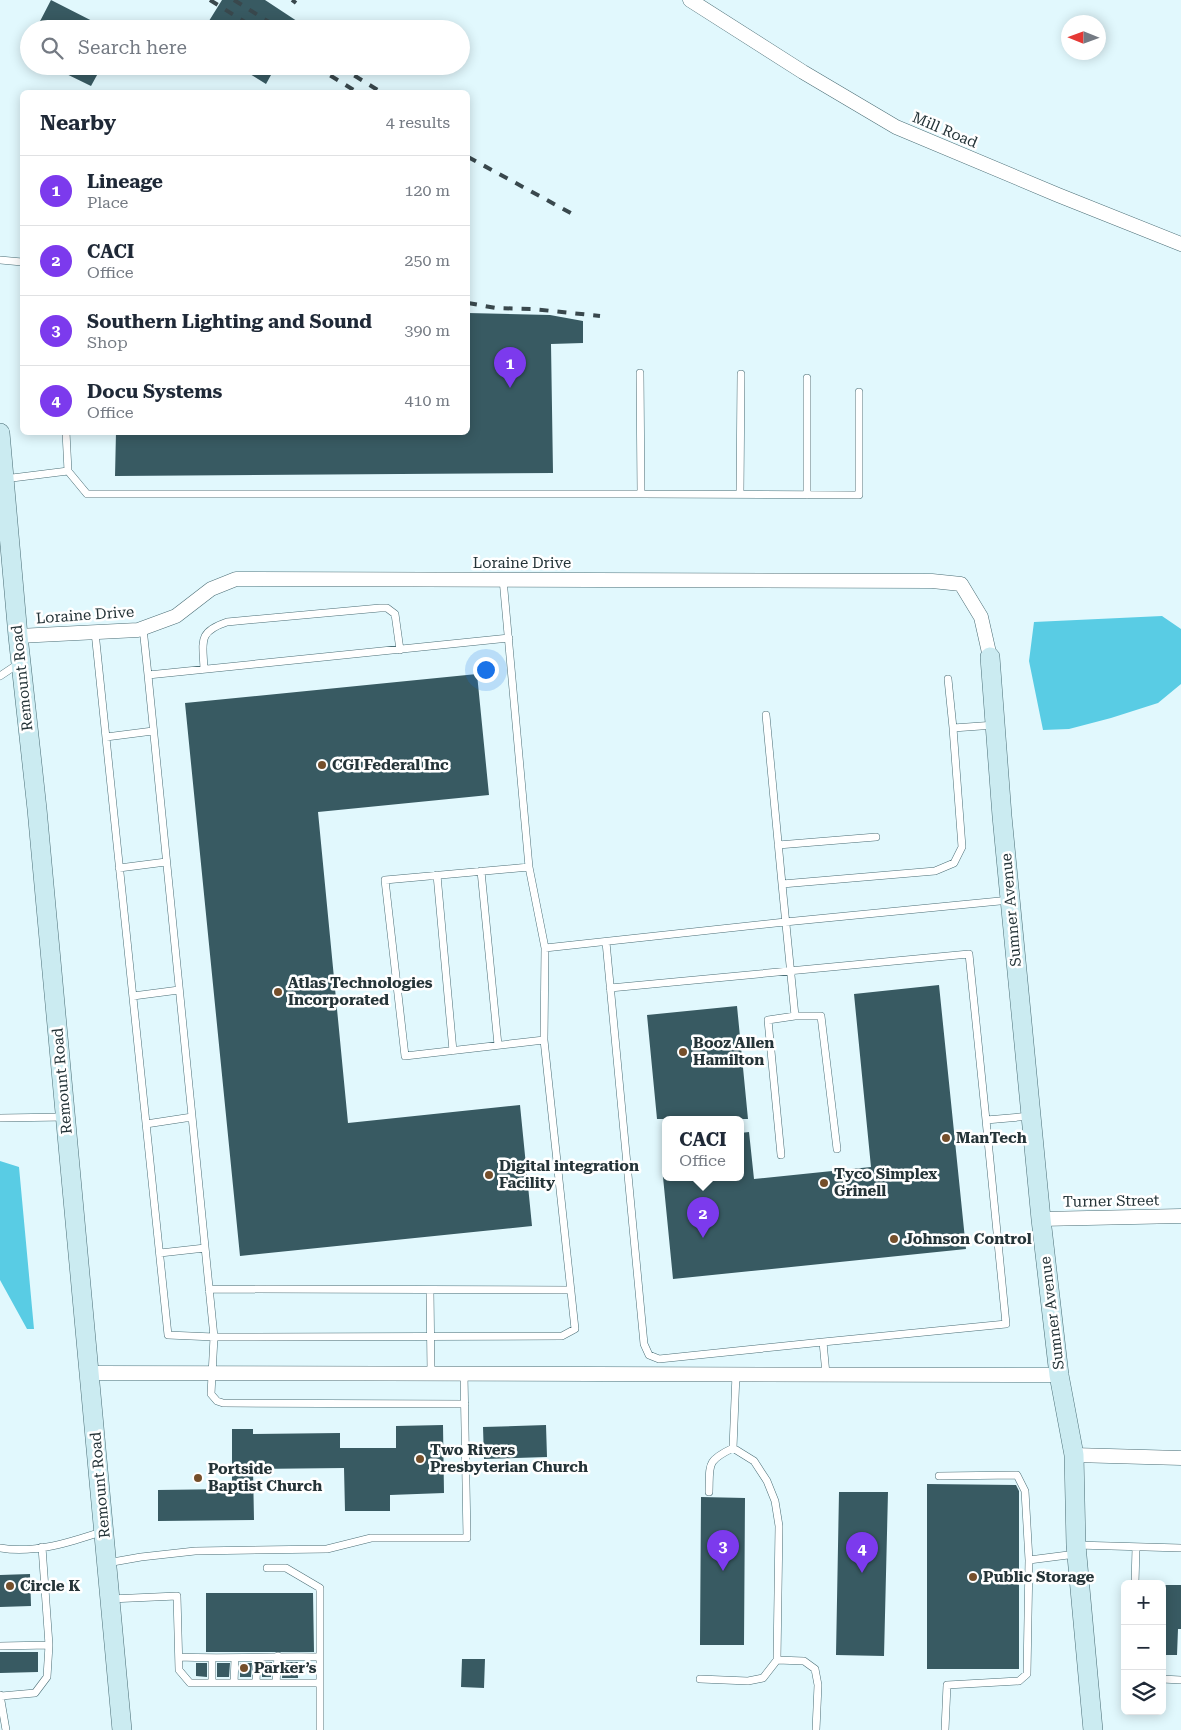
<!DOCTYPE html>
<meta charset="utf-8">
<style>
body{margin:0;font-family:"Roboto Serif",serif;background:#f6f6f7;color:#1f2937}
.controls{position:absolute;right:15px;bottom:15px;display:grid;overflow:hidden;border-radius:8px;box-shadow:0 2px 12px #0003}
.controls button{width:45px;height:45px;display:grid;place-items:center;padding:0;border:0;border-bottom:1px solid #e0e1e3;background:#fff;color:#1f2937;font:25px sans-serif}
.compass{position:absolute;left:1061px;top:15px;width:45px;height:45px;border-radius:50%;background:#fff;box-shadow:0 2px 12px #0003;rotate:271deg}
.you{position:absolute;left:485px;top:669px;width:18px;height:18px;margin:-12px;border:4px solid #fff;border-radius:50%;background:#1a73e8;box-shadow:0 0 0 8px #1a73e833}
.badge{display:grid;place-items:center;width:32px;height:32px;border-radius:50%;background:#7c3aed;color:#fff;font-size:16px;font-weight:700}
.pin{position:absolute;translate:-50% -41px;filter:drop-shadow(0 1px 2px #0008)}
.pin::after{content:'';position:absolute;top:26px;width:18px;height:15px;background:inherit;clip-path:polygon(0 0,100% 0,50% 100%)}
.popup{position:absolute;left:662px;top:1116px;width:82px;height:65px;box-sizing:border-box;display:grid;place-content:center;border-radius:8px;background:#fff;filter:drop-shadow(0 1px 4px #0005);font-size:16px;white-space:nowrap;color:#747a83}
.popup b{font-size:19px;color:#1f2937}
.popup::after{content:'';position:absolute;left:50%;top:100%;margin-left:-10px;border:10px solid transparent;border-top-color:#fff}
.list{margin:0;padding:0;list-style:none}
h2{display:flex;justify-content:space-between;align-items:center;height:65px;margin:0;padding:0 20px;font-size:21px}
h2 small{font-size:16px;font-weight:400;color:#747a83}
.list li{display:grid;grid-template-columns:32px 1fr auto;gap:15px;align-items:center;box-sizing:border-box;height:70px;padding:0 20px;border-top:1px solid #e0e1e3}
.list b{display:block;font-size:19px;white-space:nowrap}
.list p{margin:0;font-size:16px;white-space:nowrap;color:#747a83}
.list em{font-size:16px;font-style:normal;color:#747a83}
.icon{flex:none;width:28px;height:28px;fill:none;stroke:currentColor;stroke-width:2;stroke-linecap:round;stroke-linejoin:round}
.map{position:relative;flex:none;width:1181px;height:1730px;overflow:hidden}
.search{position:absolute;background:#fff;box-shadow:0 2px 12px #0003;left:20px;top:20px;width:450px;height:55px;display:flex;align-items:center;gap:12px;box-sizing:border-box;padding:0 18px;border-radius:28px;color:#747a83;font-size:19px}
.panel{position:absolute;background:#fff;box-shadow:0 2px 12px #0003;left:20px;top:90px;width:450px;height:345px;border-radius:8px}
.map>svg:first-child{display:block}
</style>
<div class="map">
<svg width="1181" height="1730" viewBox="0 0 1181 1730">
<rect width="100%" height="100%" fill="#e1f8fd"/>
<path fill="#59cce4" d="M1162,616L1181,629V684L1158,703L1111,718L1069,729L1043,730L1029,661L1034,622Z
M0,1161L19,1167L34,1329H27L0,1280Z"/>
<path fill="#385a62" d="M51,0L108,29H36Z
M222,0H265L309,29H204Z
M50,66H102L91,86Z
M237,66H276L266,84Z
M468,313L550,315L583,321V343L551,344L553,473L115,476L116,432H468Z
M477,674L489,795L318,812L348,1123L520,1105L532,1226L240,1256L185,703Z
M939,985L966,1249L673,1279L663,1177H740V1133L749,1132L754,1179L871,1167L854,994Z
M737,1006L748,1119H657L647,1015Z
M443,1425L444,1493L390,1495V1511H345L344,1468L253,1469L254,1520L158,1521V1490L232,1489V1429H253V1434L340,1433V1448H396V1426Z
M546,1425L547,1457L484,1459L483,1427Z
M927,1484L1016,1485L1019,1491V1669H927Z
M839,1492H888L884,1656L836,1655Z
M701,1497L745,1498L744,1645H700Z
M30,1574L31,1606L0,1607V1575Z
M1162,1585H1181V1629H1178L1177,1655H1162Z
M206,1593H313L314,1652H206Z
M0,1652H38V1672L0,1673Z
M462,1659H485L484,1688L461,1687Z
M262,1662H272L271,1677H262Z
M283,1662H298V1678H282Z
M196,1663H207V1677L196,1676Z
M217,1663H230L229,1677H217Z
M240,1663H252L251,1677H240Z"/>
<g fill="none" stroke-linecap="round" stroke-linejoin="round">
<g stroke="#4b6e76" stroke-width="8">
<path id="lane" d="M0,260L22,262
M68,471L87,494H641L640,373
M4,479L68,471L66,432
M641,494L859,495V392
M740,494L741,374
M807,495V378
M503,579L529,867
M143,628L148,675L509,638
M95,632L168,1335L214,1337L562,1336L575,1329L544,1040
M204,669C203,642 197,632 227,622L380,608H387L395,614L400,650
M148,675L214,1337L211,1394L217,1401L223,1403L465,1404
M0,676L18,664
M948,679L953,728L995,725
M766,715L782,884
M106,737L153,731
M778,845L876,837
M119,868L166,862
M481,871L498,1045
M437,875L453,1051
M606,942L644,1344L649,1355L659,1359L823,1342
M545,948L544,1040L405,1056L385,880L529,867L545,948L785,922L1010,900
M610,988L969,954L986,1120
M133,996L179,990
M795,1016H821L837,1149
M0,1118L65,1117
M146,1124L192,1117
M781,1155L768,1020L795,1016L782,884L935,871L954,863L962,847L953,728
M160,1253L205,1248
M209,1289L571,1290
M430,1290L431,1373
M736,1374L733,1448L754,1461L767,1481L775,1501L779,1526L777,1660L804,1661L815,1669L818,1685L816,1730
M826,1374L823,1342L1006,1324L986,1120L1031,1116
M939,1476L1017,1475L1025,1491L1029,1560
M709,1492C710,1464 706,1461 733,1448
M1076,1545L1181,1548
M0,1548C35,1554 71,1542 104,1531
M107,1563L141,1557L195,1551L327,1549L371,1538H467L464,1374
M267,1568H286L320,1588V1683
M1135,1584L1136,1547
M110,1599L177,1596L179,1670L190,1683H320V1730
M0,1646L49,1645L42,1547
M179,1657C226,1659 272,1656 319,1657
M700,1679L748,1681L763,1678L777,1660
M1162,1679L1181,1680
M212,1683V1658
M234,1683L235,1659
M256,1683L257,1658
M276,1683L278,1656
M0,1695L6,1730
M1,1696L35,1693L47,1677L49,1645
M945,1730L947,1685L1019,1681L1027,1674L1029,1560L1076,1554"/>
</g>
<g stroke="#4b6e76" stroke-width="15">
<path id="street" d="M690,0L803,72L896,127L1058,195L1181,244
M18,636L138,630L176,616L211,589L236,579L932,581L961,584L981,617L990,657
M1041,1219L1181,1216
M89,1373L1059,1375
M1074,1455L1181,1458"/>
</g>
<g stroke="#4b6e76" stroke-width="20">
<path id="secondary" d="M0,433L18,636L37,809L122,1730
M990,657L1002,816L1041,1219L1059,1375L1074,1455L1076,1545L1093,1730"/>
</g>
<use href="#lane" stroke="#fff" stroke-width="7"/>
<use href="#street" stroke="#fff" stroke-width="14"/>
<use href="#secondary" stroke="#cbebf1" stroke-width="19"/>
<path stroke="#39484d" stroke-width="4" stroke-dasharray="9 9" stroke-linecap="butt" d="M210,0L256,29
M234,0L280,29
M292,0L296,3
M315,66L357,92
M339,66L381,92
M468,157L578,217
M20,221H22
M468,303L496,308L533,309L600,316"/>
</g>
<g fill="#754f2b" stroke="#fff" stroke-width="2">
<circle cx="322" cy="765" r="5"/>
<circle cx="278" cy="992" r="5"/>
<circle cx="683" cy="1052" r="5"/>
<circle cx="946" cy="1138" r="5"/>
<circle cx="489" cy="1175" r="5"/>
<circle cx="824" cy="1183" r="5"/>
<circle cx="894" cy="1239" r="5"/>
<circle cx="420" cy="1459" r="5"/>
<circle cx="198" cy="1478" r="5"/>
<circle cx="973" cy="1577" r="5"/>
<circle cx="10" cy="1586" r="5"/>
<circle cx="244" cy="1668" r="5"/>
</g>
<g text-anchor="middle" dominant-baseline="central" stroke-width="5" stroke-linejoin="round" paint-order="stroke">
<g font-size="15" fill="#253438" stroke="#fff">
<text transform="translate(945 130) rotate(23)">Mill Road</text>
<text x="522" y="563">Loraine Drive</text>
<text transform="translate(85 615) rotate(-4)">Loraine Drive</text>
<text transform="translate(22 678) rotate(-96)">Remount Road</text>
<text transform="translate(1011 910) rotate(-95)">Sumner Avenue</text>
<text transform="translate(62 1081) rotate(-95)">Remount Road</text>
<text transform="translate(1111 1201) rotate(-1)">Turner Street</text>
<text transform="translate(1052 1313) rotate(-97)">Sumner Avenue</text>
<text transform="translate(100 1485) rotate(-95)">Remount Road</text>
</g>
<g font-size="15" font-weight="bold" fill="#253438" stroke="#fff" text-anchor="start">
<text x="332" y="765">CGI Federal Inc</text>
<text x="288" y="983">Atlas Technologies<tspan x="288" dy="17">Incorporated</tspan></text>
<text x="693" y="1043">Booz Allen<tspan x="693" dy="17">Hamilton</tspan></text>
<text x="956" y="1138">ManTech</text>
<text x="499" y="1166">Digital integration<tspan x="499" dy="17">Facility</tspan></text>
<text x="834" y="1174">Tyco Simplex<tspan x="834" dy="17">Grinell</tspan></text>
<text x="904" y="1239">Johnson Control</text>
<text x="430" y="1450">Two Rivers<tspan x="430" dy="17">Presbyterian Church</tspan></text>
<text x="208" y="1469">Portside<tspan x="208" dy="17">Baptist Church</tspan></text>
<text x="983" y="1577">Public Storage</text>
<text x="20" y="1586">Circle K</text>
<text x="254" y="1668">Parker’s</text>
</g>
</g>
</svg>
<div class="controls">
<button>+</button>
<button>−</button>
<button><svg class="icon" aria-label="layers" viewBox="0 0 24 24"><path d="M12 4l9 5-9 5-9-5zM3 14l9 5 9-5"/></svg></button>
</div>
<svg class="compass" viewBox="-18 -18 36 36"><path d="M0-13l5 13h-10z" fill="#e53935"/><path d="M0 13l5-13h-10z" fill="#747a83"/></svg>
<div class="you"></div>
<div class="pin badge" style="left:510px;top:388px">1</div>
<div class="pin badge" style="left:703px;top:1238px">2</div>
<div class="popup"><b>CACI</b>Office</div>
<div class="pin badge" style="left:723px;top:1571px">3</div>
<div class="pin badge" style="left:862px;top:1573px">4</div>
<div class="search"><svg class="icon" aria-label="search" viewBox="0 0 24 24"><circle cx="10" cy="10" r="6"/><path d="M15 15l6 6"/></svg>Search here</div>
<section class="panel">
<h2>Nearby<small>4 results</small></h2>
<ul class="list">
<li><span class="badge">1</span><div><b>Lineage</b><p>Place</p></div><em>120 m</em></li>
<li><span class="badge">2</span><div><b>CACI</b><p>Office</p></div><em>250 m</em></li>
<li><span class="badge">3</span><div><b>Southern Lighting and Sound</b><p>Shop</p></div><em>390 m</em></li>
<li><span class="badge">4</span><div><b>Docu Systems</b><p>Office</p></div><em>410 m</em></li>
</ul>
</section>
</div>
